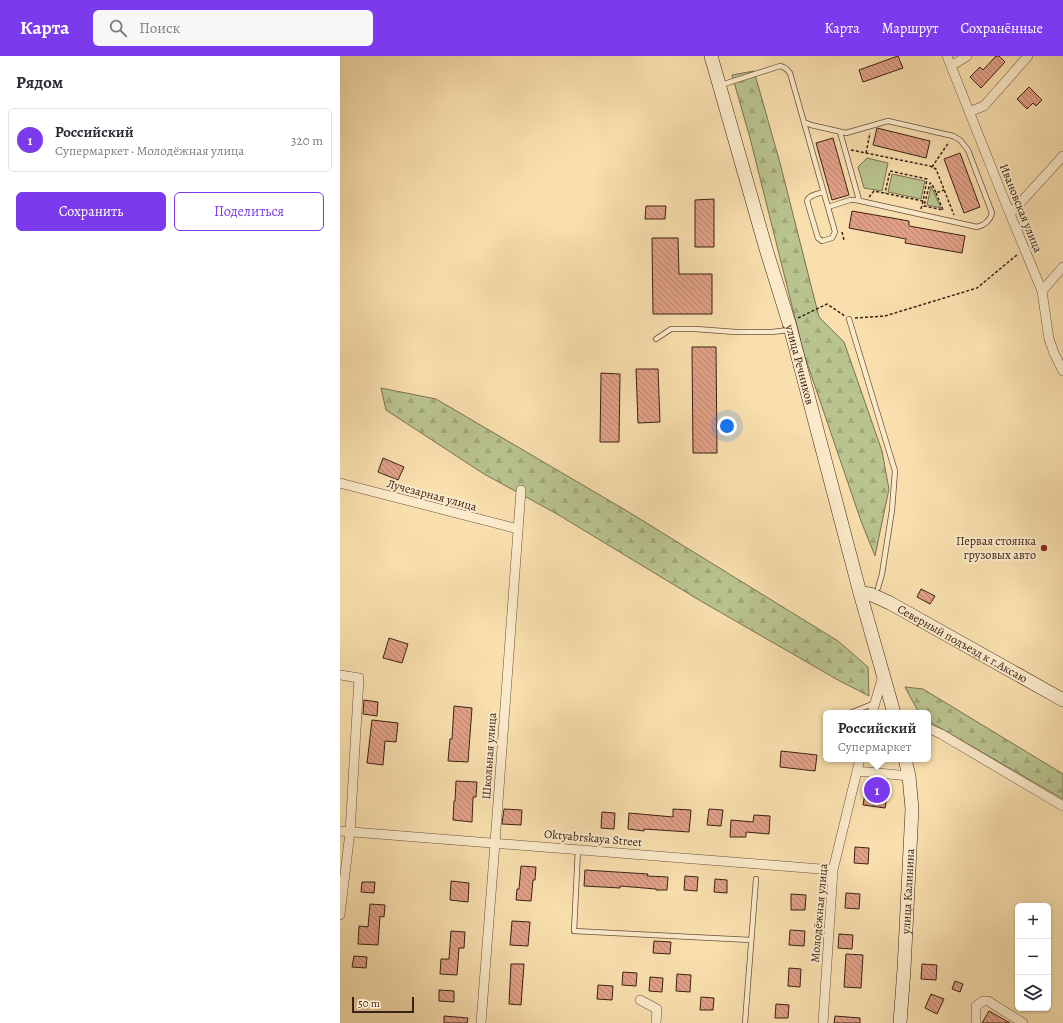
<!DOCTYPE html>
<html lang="ru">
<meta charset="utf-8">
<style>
body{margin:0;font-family:Alegreya,serif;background:#f7f7f7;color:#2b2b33}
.controls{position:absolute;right:12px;bottom:12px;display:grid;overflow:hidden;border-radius:6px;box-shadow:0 1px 3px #0004}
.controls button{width:36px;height:36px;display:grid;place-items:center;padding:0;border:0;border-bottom:1px solid #e1e1e2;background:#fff;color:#2b2b33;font:20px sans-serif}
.scale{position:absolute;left:12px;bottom:10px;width:62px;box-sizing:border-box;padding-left:4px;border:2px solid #3a2115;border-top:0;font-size:11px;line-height:14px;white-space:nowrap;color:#3a2115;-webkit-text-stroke:3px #fbeaca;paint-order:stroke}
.you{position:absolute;left:387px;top:370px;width:14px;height:14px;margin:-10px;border:3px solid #fff;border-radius:50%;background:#1a73e8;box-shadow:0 0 0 6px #1a73e833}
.badge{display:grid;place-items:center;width:26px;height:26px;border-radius:50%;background:#7c3aed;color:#fff;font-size:13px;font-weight:700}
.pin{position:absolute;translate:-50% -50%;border:2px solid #fff;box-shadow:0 1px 4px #0006}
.popup{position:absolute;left:483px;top:654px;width:108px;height:52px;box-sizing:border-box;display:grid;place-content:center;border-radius:6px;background:#fff;filter:drop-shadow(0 1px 3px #0005);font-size:13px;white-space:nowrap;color:#7c7c81}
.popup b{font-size:15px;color:#2b2b33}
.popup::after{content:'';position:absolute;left:50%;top:100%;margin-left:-8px;border:8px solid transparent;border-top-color:#fff}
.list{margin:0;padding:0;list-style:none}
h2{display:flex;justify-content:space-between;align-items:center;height:52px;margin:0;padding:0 16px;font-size:17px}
h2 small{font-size:13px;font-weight:400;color:#7c7c81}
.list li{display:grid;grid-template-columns:26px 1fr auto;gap:12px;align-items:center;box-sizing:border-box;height:64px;margin:0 8px 8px;padding:0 8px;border:1px solid #e1e1e2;border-radius:6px}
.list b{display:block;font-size:15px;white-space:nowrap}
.list p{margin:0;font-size:13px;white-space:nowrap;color:#7c7c81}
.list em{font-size:13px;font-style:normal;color:#7c7c81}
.actions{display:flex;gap:8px;padding:12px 16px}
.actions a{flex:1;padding:9px 0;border:1px solid #7c3aed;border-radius:6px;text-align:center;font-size:14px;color:#7c3aed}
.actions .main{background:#7c3aed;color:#fff}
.icon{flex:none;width:22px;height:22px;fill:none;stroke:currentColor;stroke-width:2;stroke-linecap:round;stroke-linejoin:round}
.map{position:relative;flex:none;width:723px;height:967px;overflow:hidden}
header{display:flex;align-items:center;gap:24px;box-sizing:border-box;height:56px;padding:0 20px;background:#7c3aed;color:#fff}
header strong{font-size:19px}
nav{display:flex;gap:22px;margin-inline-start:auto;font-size:14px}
.search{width:280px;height:36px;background:#f7f7f7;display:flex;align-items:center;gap:10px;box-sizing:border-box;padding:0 14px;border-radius:6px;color:#7c7c81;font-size:15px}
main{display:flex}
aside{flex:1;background:#fff}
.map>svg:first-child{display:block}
</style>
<header>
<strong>Карта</strong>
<div class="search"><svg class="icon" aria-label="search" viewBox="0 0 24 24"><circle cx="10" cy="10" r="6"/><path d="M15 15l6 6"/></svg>Поиск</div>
<nav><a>Карта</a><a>Маршрут</a><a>Сохранённые</a></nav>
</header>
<main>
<aside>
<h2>Рядом<small></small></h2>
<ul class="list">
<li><span class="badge">1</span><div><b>Российский</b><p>Супермаркет · Молодёжная улица</p></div><em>320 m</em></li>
</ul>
<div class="actions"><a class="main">Сохранить</a><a>Поделиться</a></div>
</aside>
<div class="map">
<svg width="723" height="967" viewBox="0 0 723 967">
<defs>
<pattern id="forest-firs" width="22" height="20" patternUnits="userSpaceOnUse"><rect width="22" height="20" fill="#b9c38e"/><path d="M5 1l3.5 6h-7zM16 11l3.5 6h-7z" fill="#a0a77a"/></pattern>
<pattern id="building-back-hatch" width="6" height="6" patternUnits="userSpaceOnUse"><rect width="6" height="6" fill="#e1a187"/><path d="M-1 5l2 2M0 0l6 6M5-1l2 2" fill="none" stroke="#b7836d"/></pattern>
</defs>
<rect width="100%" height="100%" fill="#f9dfae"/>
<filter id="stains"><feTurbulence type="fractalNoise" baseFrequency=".005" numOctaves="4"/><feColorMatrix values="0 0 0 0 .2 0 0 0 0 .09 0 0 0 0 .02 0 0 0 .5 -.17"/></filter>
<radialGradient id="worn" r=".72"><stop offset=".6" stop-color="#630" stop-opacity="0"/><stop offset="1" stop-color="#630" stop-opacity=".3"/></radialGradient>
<path fill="url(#forest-firs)" stroke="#7a7252" d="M414,15L440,107L479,261L504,286L542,395L549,433L535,500L521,465L464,298L410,82L392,19Z
M41,332L96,343L287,455L498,585L528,611L529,640L498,624L359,544L217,458L144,418L46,354Z
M565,631L583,633L723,718V743L588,665V657H579Z"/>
<path fill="#b9c38e" stroke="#7a7252" d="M527,102L548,107L542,135L524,132L518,111Z
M552,118L585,125L581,143L548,136Z
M591,130L601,152L587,149Z"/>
<path fill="url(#building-back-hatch)" stroke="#3a2115" d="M558,0L563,12L523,26L519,14Z
M656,0H659L665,6L641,32L630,21L640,11L643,14Z
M689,31L702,44L696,50L693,47L687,53L677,43Z
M537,72L590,85L586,102L533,89Z
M493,82L509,139L492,144L476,87Z
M620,97L640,151L624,157L604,103Z
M374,143V191H355V144Z
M306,150H326L325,163H305Z
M512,155L569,165V170L625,180L622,197L565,187L566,183L509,172Z
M312,182H338L339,218H372V258H313Z
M352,291H376L377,397H353Z
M296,313H318L320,366L298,367Z
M261,317L280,318L279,386H260Z
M43,402L64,411L58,424L38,416Z
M581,533L595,540L590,548L577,541Z
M49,582L68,588L62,607L43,602Z
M24,644L38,646L37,660L23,658Z
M114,650L132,652L128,706L108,705L110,683H112Z
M32,664L58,667L56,686L45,685L43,709L27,707Z
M441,695L477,699L475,715L440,711Z
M116,725L137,726L136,741H133L132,766L113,764L114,745H115Z
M526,732L548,735L545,752L523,749Z
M164,753L182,754L181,769L162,768Z
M333,753L351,754L349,776L304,773V775L288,773L289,757L333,761Z
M369,753L383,754L381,770L367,769Z
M262,756L275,757L274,773L261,772Z
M414,759L430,760L429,778L406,776V781H390L391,764L413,766Z
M515,791L529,792L528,808L514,807Z
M181,810L196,811L195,824H193L191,845L176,844L177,833H179Z
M245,814L308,818L307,820L328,821L327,834H316V833L280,830V832L244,830Z
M345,820L358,821L357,835L344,834Z
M375,823L387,824V837L374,836Z
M111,825L129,827L128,846L110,844Z
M22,826H35L34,837L21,836Z
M506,837L520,838L519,853L505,852Z
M451,838L466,839L465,854H451Z
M30,848L45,849L44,861L40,860L38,889L18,888L19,870L28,871Z
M172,865L190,866L188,890L170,889Z
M450,874L465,875L464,890L449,889Z
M111,875L125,876L124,892H119L117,919L100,918L101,903H109Z
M499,878L513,879L512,893L498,892Z
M314,885L331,886L330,898L313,897Z
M506,898L523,899L521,932L504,931Z
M14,900L27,901L26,912L12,911Z
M171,908H184L181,949L169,948Z
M582,908L597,909L596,924L581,923Z
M449,912L461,913L460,931L448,930Z
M283,916L297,917L296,930L282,929Z
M337,918L351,919L350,936L336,935Z
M310,921L323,922L322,936L309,935Z
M615,925L623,928L620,936L612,933Z
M258,929L273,930L272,944L257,943Z
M99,934L114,935V946L99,945Z
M591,938L604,943L597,958L585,952Z
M361,941L374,942L373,954H360Z
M436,948L449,949L448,962H435Z
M649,955L670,967H642Z
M104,960L128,962L127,967H104Z
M495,960L520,962V967H494Z"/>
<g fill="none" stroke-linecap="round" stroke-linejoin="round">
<g stroke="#6a503b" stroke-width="6">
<path id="lane" d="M381,29L440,10C445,11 447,13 450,17L495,176L492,182L482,185L478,182L467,145C469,139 477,138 483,136
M464,66L471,69L506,77L548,65L613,80L620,84L628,94L652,157C650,165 645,169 637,171L516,144H510L488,151
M500,76L519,144
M509,263L555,415L552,454L542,518L538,532
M316,283L331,273H355L396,276H432L449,274
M510,657L535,647
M238,793L234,875L411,884
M405,967L416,823"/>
</g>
<g stroke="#6a503b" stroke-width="10">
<path id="street" d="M607,0L670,158L702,235L709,283L714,297L723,315
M611,10L624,2L627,0
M629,56L644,50L688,0
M670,158L723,100
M702,235L723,211
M0,427L178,473
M0,619L19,622L10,776L0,859
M532,657L543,620
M588,672L601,678L723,750
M517,715L569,720
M0,775L493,814
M300,944L317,953L316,967
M141,967L155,787L181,434
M483,967L493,814L520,703
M636,967V950L643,945H648L683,967"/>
</g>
<g stroke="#3a2115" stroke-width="14">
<g id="secondary">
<path id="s1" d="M371,0L426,193L449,267L520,537L554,657"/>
<path id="s2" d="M520,537L530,538L550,547L723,644"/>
<path id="s3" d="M560,967L564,913L572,753L569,720L565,703"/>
</g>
</g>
<path stroke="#3a2115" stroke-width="1.5" stroke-dasharray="3 2" stroke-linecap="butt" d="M511,94L590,110L596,113L614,159
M526,97L530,77
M592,111L609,86
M596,137L603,154L584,150L590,127L592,128L596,137L604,134
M529,141L534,135L583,145L587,123L550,115L545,137
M581,153L583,145
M502,176L504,184
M458,262L487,248L505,260
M515,262L545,260L637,232L678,198"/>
<use href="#lane" stroke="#fbeaca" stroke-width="4.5"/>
<use href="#street" stroke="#fbeaca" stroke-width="9"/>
<use href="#secondary" stroke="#fbeaca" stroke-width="13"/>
</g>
<circle fill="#8f2418" stroke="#fbeaca" stroke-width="1.5" cx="704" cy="492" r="4"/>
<g text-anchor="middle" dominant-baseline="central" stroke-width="4" stroke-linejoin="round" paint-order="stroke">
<g font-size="12" fill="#3a2115" stroke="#fbeaca">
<text transform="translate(681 152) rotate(68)">Ивановская улица</text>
<text stroke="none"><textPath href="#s1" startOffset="321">улица Речников</textPath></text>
<text transform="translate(92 439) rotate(15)">Лучезарная улица</text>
<text stroke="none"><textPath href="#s2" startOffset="115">Северный подъезд к г.Аксаю</textPath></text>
<text transform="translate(149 700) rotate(-86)">Школьная улица</text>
<text transform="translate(253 782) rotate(5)">Oktyabrskaya Street</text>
<text stroke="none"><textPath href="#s3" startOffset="132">улица Калинина</textPath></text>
<text transform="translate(479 857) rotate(-85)">Молодёжная улица</text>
</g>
<g font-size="12" fill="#3a2115" stroke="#fbeaca" text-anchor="end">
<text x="696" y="485">Первая стоянка<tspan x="696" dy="14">грузовых авто</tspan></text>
</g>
</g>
<rect width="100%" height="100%" filter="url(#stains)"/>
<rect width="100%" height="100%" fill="url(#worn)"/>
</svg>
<div class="controls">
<button>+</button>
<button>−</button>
<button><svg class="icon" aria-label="layers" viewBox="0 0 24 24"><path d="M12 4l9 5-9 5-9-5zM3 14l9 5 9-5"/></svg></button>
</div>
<div class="scale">50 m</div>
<div class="you"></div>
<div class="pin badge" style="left:537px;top:734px">1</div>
<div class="popup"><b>Российский</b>Супермаркет</div>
</div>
</main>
